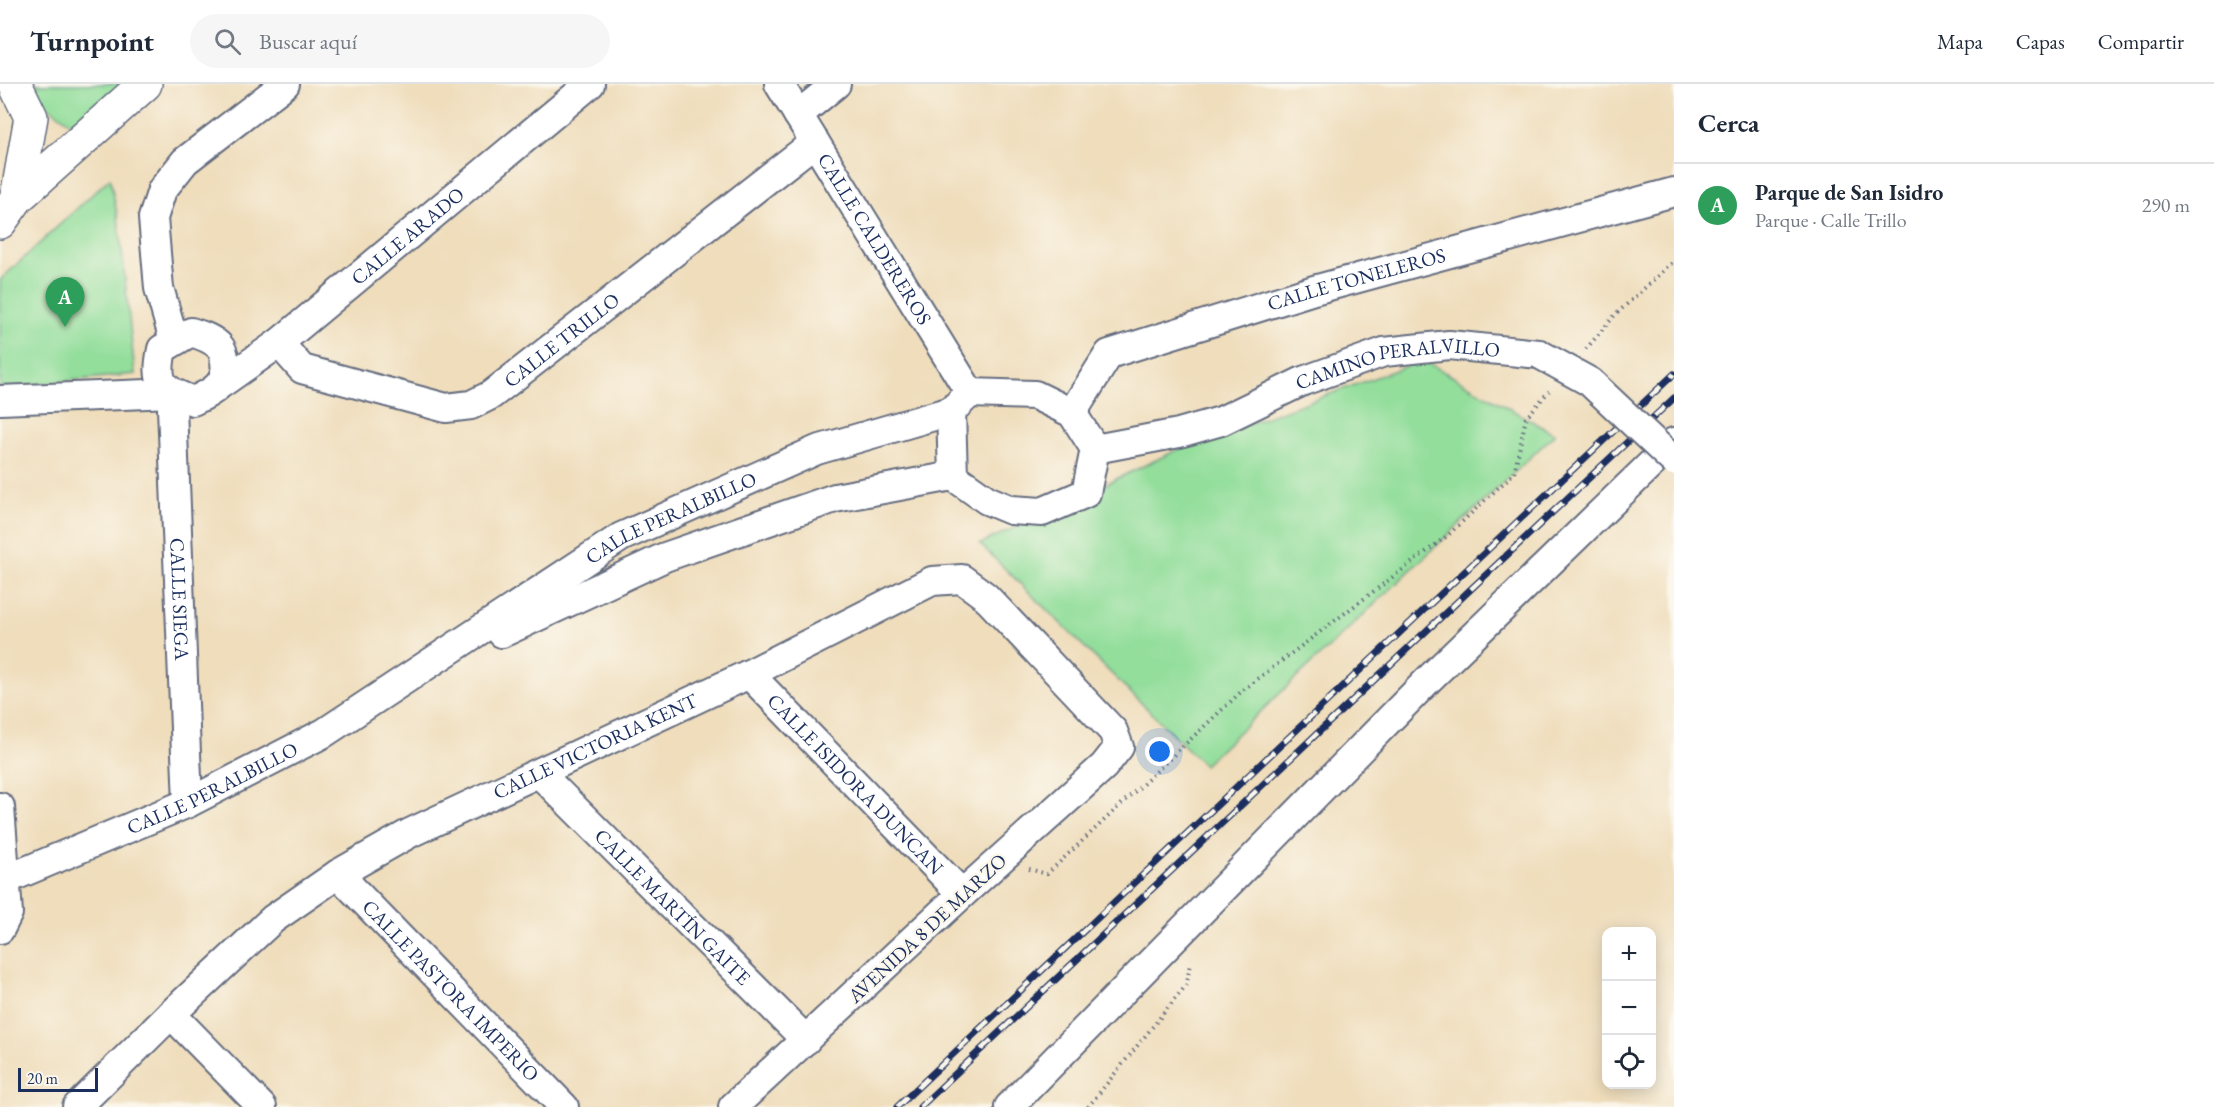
<!DOCTYPE html>
<html lang="es">
<meta charset="utf-8">
<style>
body{margin:0;font-family:"EB Garamond",serif;background:#f6f6f7;color:#1f2937}
.controls{position:absolute;right:18px;bottom:18px;display:grid;overflow:hidden;border-radius:12px;box-shadow:0 3px 15px #0003}
.controls button{width:54px;height:54px;display:grid;place-items:center;padding:0;border:0;border-bottom:2px solid #e0e1e3;background:#fff;color:#1f2937;font:30px sans-serif}
.scale{position:absolute;left:18px;bottom:15px;width:80px;box-sizing:border-box;padding-left:6px;border:3px solid #1b2f5e;border-top:0;font-size:16px;line-height:21px;white-space:nowrap;color:#1b2f5e;-webkit-text-stroke:4px #fbf7ec;paint-order:stroke}
.you{position:absolute;left:1160px;top:668px;width:21px;height:21px;margin:-15px;border:4px solid #fff;border-radius:50%;background:#1a73e8;box-shadow:0 0 0 9px #1a73e833}
.badge{display:grid;place-items:center;width:39px;height:39px;border-radius:50%;background:#1f6fb2;color:#fff;font-size:20px;font-weight:700}
.pin{position:absolute;translate:-50% -50px;filter:drop-shadow(0 2px 3px #0008)}
.pin::after{content:'';position:absolute;top:32px;width:21px;height:18px;background:inherit;clip-path:polygon(0 0,100% 0,50% 100%)}
.list{margin:0;padding:0;list-style:none}
h2{display:flex;justify-content:space-between;align-items:center;height:78px;margin:0;padding:0 24px;font-size:26px}
h2 small{font-size:20px;font-weight:400;color:#747a83}
.list li{display:grid;grid-template-columns:39px 1fr auto;gap:18px;align-items:center;box-sizing:border-box;height:84px;padding:0 24px;border-top:2px solid #e0e1e3}
.list b{display:block;font-size:22px;white-space:nowrap}
.list p{margin:0;font-size:20px;white-space:nowrap;color:#747a83}
.list em{font-size:20px;font-style:normal;color:#747a83}
.icon{flex:none;width:33px;height:33px;fill:none;stroke:currentColor;stroke-width:2;stroke-linecap:round;stroke-linejoin:round}
.map{position:relative;flex:none;width:1674px;height:1023px;overflow:hidden}
header{display:flex;align-items:center;gap:36px;box-sizing:border-box;height:84px;padding:0 30px;background:#fff;border-bottom:2px solid #e0e1e3}
header strong{font-size:28px}
nav{display:flex;gap:33px;margin-inline-start:auto;font-size:21px}
.search{width:420px;height:54px;background:#f6f6f7;display:flex;align-items:center;gap:15px;box-sizing:border-box;padding:0 21px;border-radius:33px;color:#747a83;font-size:22px}
main{display:flex}
aside{flex:1;background:#fff}
.map>svg:first-child{display:block}
</style>
<header>
<strong>Turnpoint</strong>
<div class="search"><svg class="icon" aria-label="search" viewBox="0 0 24 24"><circle cx="10" cy="10" r="6"/><path d="M15 15l6 6"/></svg>Buscar aquí</div>
<nav><a>Mapa</a><a>Capas</a><a>Compartir</a></nav>
</header>
<main>
<div class="map">
<svg width="1674" height="1023" viewBox="0 0 1674 1023">
<rect width="100%" height="100%" fill="#fbf7ec"/>
<filter id="ink" filterUnits="userSpaceOnUse"><feTurbulence type="fractalNoise" baseFrequency=".0167" numOctaves="2"/><feDisplacementMap in="SourceGraphic" scale="12" xChannelSelector="R" yChannelSelector="G"/><feConvolveMatrix kernelMatrix="1 2 1 2 8 2 1 2 1" color-interpolation-filters="sRGB"/></filter>
<filter id="wash" filterUnits="userSpaceOnUse"><feTurbulence type="fractalNoise" baseFrequency=".008" numOctaves="4" result="noise"/><feDisplacementMap in="SourceGraphic" scale="24" xChannelSelector="R" yChannelSelector="G"/><feGaussianBlur stdDeviation="1.35" result="paint"/><feColorMatrix in="noise" values="0 0 0 0 0 0 0 0 0 0 0 0 0 0 0 0 0 1.4 0 .05"/><feComposite in="paint" operator="in"/></filter>
<g filter="url(#wash)">
<rect width="100%" height="100%" fill="#efddbb"/>
<path fill="#93de9b" stroke="#57867c" stroke-width="1.5" d="M19,0H147L86,51Z
M110,94L119,140L135,290L0,304V196Z
M1423,276L1555,350L1204,681L980,460L1179,365Z"/>
</g>
<g filter="url(#ink)">
<g fill="none" stroke-linecap="round" stroke-linejoin="round">
<g stroke="#656c7f" stroke-width="32">
<g id="minor">
<path id="s1" d="M779,0L970,309"/>
<path d="M798,31L836,0"/>
<path d="M191,248C201,251 213,255 220,263C223,266 224,272 225,277C229,300 211,309 193,317C161,305 155,299 162,265Z"/>
<path d="M174,256L159,204L153,134L162,106L185,77L285,0"/>
<path id="s2" d="M279,259L302,285L446,324L471,321L491,311L815,58"/>
<path id="s3" d="M222,299L279,259L590,0"/>
<path d="M970,309L1035,311L1072,329L1095,365L1086,409L1042,428L1011,426L987,416L953,392L951,327Z"/>
<path id="s4" d="M182,313L172,324L188,719"/>
<path d="M0,316L172,309"/>
<path id="s5" d="M1072,329L1109,270L1314,206L1674,108"/>
<path id="s6" d="M1095,365L1179,349L1221,337L1303,297L1384,268L1449,261L1539,270"/>
<path d="M502,549L665,473L835,414L953,392"/>
<path id="s7" d="M749,590L962,810"/>
<path id="s8" d="M539,689L806,956"/>
<path d="M0,723L8,829L0,845"/>
<path id="s9" d="M338,790L564,1023"/>
<path id="s10" d="M0,798L188,719L324,649L621,453L817,366L951,327"/>
<path d="M171,930L262,1023"/>
<path id="s11" d="M77,1023L171,930L273,835L338,790L410,749L749,590L932,497L962,495L985,512L1113,647L1119,663L1104,682L962,810L733,1023"/>
<path d="M1009,1023L1429,595L1674,358"/>
</g>
</g>
<g stroke="#656c7f" stroke-width="36">
<path id="tertiary" d="M17,114L145,0
M0,138L17,114L31,33L15,0"/>
</g>
<path stroke="#656c7f" stroke-width="4" stroke-dasharray="1.5 4.5" stroke-linecap="butt" d="M1586,265L1615,231L1674,177
M1029,785L1047,790L1243,606L1447,452L1514,389L1526,334L1549,307
M1088,1023L1187,900L1190,879"/>
<use href="#minor" stroke="#fff" stroke-width="28"/>
<use href="#tertiary" stroke="#fff" stroke-width="33"/>
<g stroke="#1b2f5e" stroke-width="7">
<path id="rail" d="M897,1023L1674,290
M920,1023L1674,314"/>
</g>
<use href="#rail" stroke="#fbf7ec" stroke-width="4.5" stroke-dasharray="14" stroke-linecap="butt"/>
<g stroke="#656c7f" stroke-width="32" stroke-linecap="butt">
<path id="minor-bridge" d="M1539,270L1590,298L1674,377"/>
</g>
<use href="#minor-bridge" stroke="#fff" stroke-width="28"/>
</g>
</g>
<g text-anchor="middle" dominant-baseline="central" stroke-width="5" stroke-linejoin="round" paint-order="stroke">
<g font-size="20" fill="#1b2f5e" stroke="#fbf7ec">
<text stroke="none"><textPath href="#s3" startOffset="237">CALLE ARADO</textPath></text>
<text stroke="none"><textPath href="#s1" startOffset="182">CALLE CALDEREROS</textPath></text>
<text stroke="none"><textPath href="#s5" startOffset="328">CALLE TONELEROS</textPath></text>
<text stroke="none"><textPath href="#s2" startOffset="321">CALLE TRILLO</textPath></text>
<text stroke="none"><textPath href="#s6" startOffset="318">CAMINO PERALVILLO</textPath></text>
<text stroke="none"><textPath href="#s10" startOffset="766">CALLE PERALBILLO</textPath></text>
<text stroke="none"><textPath href="#s4" startOffset="206">CALLE SIEGA</textPath></text>
<text stroke="none"><textPath href="#s11" startOffset="638">CALLE VICTORIA KENT</textPath></text>
<text stroke="none"><textPath href="#s7" startOffset="153">CALLE ISIDORA DUNCAN</textPath></text>
<text stroke="none"><textPath href="#s10" startOffset="232">CALLE PERALBILLO</textPath></text>
<text stroke="none"><textPath href="#s8" startOffset="189">CALLE MARTÍN GAITE</textPath></text>
<text transform="translate(927 844) rotate(-43)">AVENIDA 8 DE MARZO</text>
<text stroke="none"><textPath href="#s9" startOffset="162">CALLE PASTORA IMPERIO</textPath></text>
</g>
</g>
</svg>
<div class="controls">
<button>+</button>
<button>−</button>
<button><svg class="icon" aria-label="locate" viewBox="0 0 24 24"><circle cx="12" cy="12" r="6"/><path d="M12 2v4M12 18v4M2 12h4M18 12h4"/></svg></button>
</div>
<div class="scale">20 m</div>
<div class="you"></div>
<div class="pin badge" style="left:65px;top:243px;background:#2e9e5b">A</div>
</div>
<aside>
<h2>Cerca<small></small></h2>
<ul class="list">
<li><span class="badge" style="background:#2e9e5b">A</span><div><b>Parque de San Isidro</b><p>Parque · Calle Trillo</p></div><em>290 m</em></li>
</ul>
</aside>
</main>
